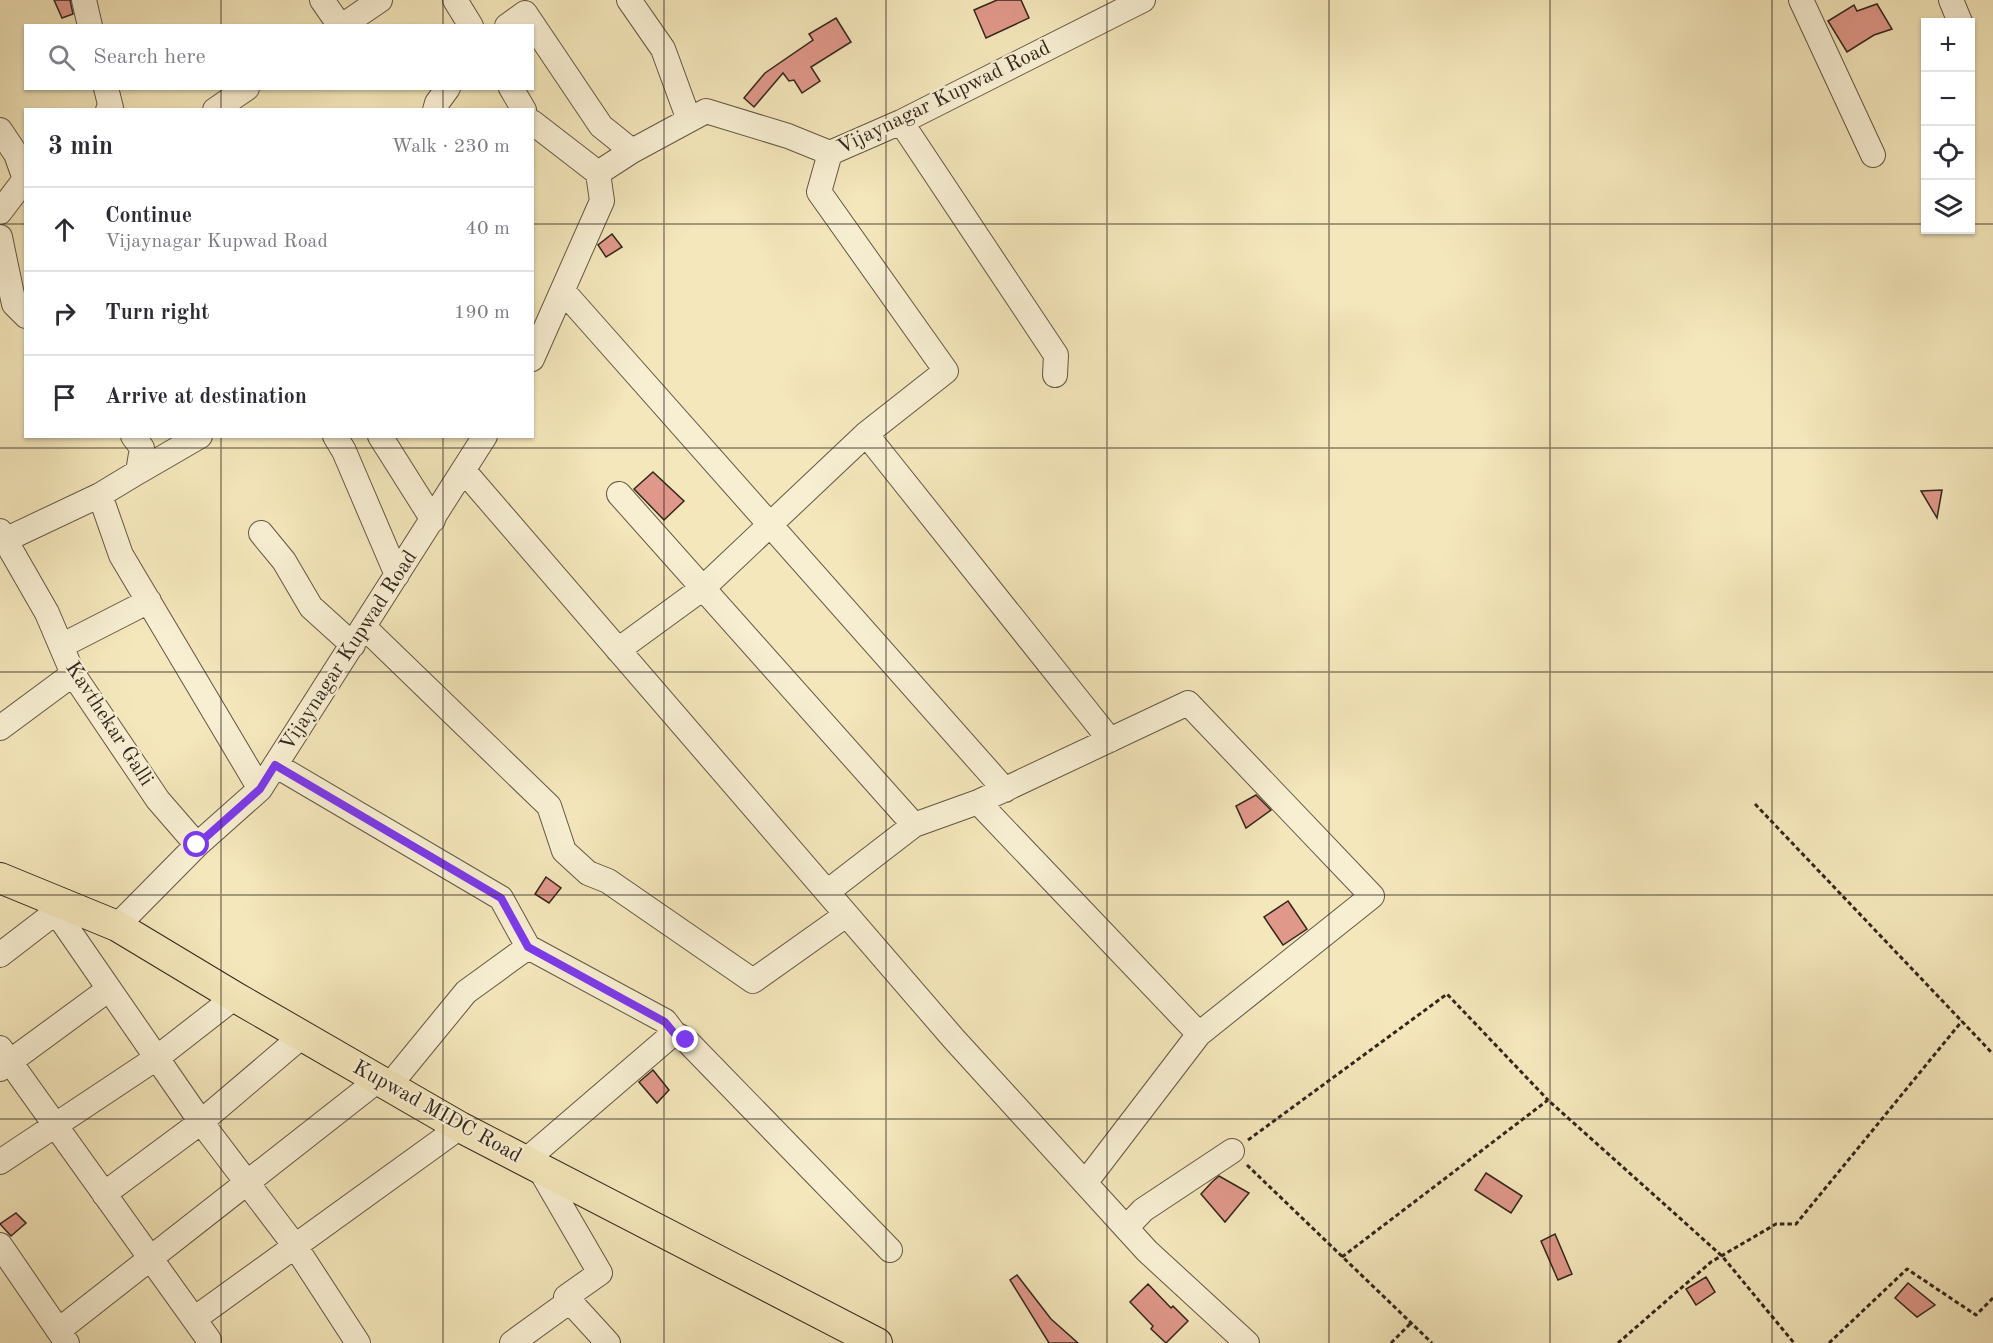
<!DOCTYPE html>
<meta charset="utf-8">
<style>
body{margin:0;font-family:"Old Standard TT",serif;background:#f7f7f7;color:#2b2b33}
.controls{position:absolute;right:18px;top:18px;display:grid;overflow:hidden;border-radius:0px;box-shadow:0 2px 4px #0004}
.controls button{width:54px;height:54px;display:grid;place-items:center;padding:0;border:0;border-bottom:2px solid #e1e1e2;background:#fff;color:#2b2b33;font:30px sans-serif}
.stop{position:absolute;width:18px;height:18px;margin:-14px;border:4px solid #7c3aed;border-radius:50%;background:#fff}
.stop.end{background:#7c3aed;border-color:#fff;box-shadow:0 2px 6px #0008}
.list{margin:0;padding:0;list-style:none}
h2{display:flex;justify-content:space-between;align-items:center;height:78px;margin:0;padding:0 24px;font-size:26px}
h2 small{font-size:20px;font-weight:400;color:#7c7c81}
.list li{display:grid;grid-template-columns:39px 1fr auto;gap:18px;align-items:center;box-sizing:border-box;height:84px;padding:0 24px;border-top:2px solid #e1e1e2}
.list b{display:block;font-size:22px;white-space:nowrap}
.list p{margin:0;font-size:20px;white-space:nowrap;color:#7c7c81}
.list em{font-size:20px;font-style:normal;color:#7c7c81}
.icon{flex:none;width:33px;height:33px;fill:none;stroke:currentColor;stroke-width:2;stroke-linecap:round;stroke-linejoin:round}
.map{position:relative;flex:none;width:1993px;height:1343px;overflow:hidden}
.search{position:absolute;background:#fff;box-shadow:0 2px 4px #0004;left:24px;top:24px;width:510px;height:66px;display:flex;align-items:center;gap:15px;box-sizing:border-box;padding:0 21px;border-radius:0px;color:#7c7c81;font-size:22px}
.panel{position:absolute;background:#fff;box-shadow:0 2px 4px #0004;left:24px;top:108px;width:510px;height:330px;border-radius:0px}
.map>svg:first-child{display:block}
</style>
<div class="map">
<svg width="1993" height="1343" viewBox="0 0 1993 1343">
<rect width="100%" height="100%" fill="#f4e7bb"/>
<filter id="stains"><feTurbulence type="fractalNoise" baseFrequency=".00333" numOctaves="4"/><feColorMatrix values="0 0 0 0 .2 0 0 0 0 .09 0 0 0 0 .02 0 0 0 .5 -.17"/></filter>
<radialGradient id="worn" r=".72"><stop offset=".6" stop-color="#630" stop-opacity="0"/><stop offset="1" stop-color="#630" stop-opacity=".3"/></radialGradient>
<path fill="#e0988a" stroke="#32271d" stroke-width="1.5" d="M54,0H70L73,14L62,18Z
M997,0H1021L1029,18L986,38L974,10Z
M1877,4L1892,29L1874,35L1847,52L1828,21L1854,5L1857,11Z
M836,18L851,42L811,67L820,81L802,93L794,80L789,81L783,73L754,107L744,98L765,73L813,40L809,34Z
M612,234L622,247L606,257L598,245Z
M653,472L684,501L664,520L634,489Z
M1942,490L1937,518L1921,491Z
M1256,795L1271,810L1246,828L1236,806Z
M546,877L561,888L549,903L535,894Z
M1288,901L1307,929L1283,945L1264,917Z
M653,1070L669,1090L657,1103L639,1082Z
M1486,1173L1522,1196L1511,1213L1475,1190Z
M1219,1176L1249,1193L1225,1222L1201,1194L1212,1182Z
M16,1213L26,1223L11,1236L0,1224Z
M1555,1234L1572,1274L1558,1280L1541,1241Z
M1017,1275L1051,1319L1078,1343H1049L1010,1280Z
M1706,1277L1715,1292L1696,1305L1686,1289Z
M1908,1283L1935,1305L1917,1317L1895,1298Z
M1148,1284L1171,1308L1173,1306L1188,1321L1166,1343L1151,1329L1153,1326L1130,1302Z"/>
<g fill="none" stroke-linecap="round" stroke-linejoin="round">
<g stroke="#625744" stroke-width="26">
<path id="minor" d="M84,0L90,26
M322,0L340,26
M455,0L471,26
M629,0L663,49L689,120
M1801,0L1873,155
M1951,0L1960,22
M342,26L380,0
M507,26L525,13L601,126L632,151
M106,88L111,108L108,110
M511,88L524,110
M215,110L247,88
M435,110L437,103L448,88
M532,122L598,173
M901,122L1056,355L1055,375
M0,130L16,154L25,179L0,212
M0,237L14,304L26,316
M563,291L1005,790
M532,359L602,201L598,173L632,151L706,111L788,136L830,153L901,122L1143,0
M866,434L1110,740
M133,436L142,448L138,472L100,495L121,555L260,789
M335,436L344,451L397,575
M380,436L433,520
M464,471L953,1038L1147,1251L1247,1343
M138,472L200,436
M619,494L914,825L827,892
M0,531L47,613L73,674L158,800L197,845
M261,533L284,561L311,607L353,645
M0,540H5L100,495
M364,627L549,806L564,851L588,873L608,881L753,981L846,915
M61,646L149,601
M618,650L703,588L866,434L946,371L819,192L830,153
M0,728L73,674
M275,765L501,898L528,947L466,992L389,1086
M978,802L1188,703L1372,896L1199,1034
M914,825L978,802L1199,1034L1085,1183
M56,912L201,1122L295,1246L358,1343
M117,926L197,845L260,789L485,436
M528,947L665,1021L674,1033L686,1040L890,1250
M0,955L65,905
M0,1048L209,1340
M0,1069L109,989
M525,1161L674,1033
M0,1162L158,1057L235,997
M539,1168L600,1273L566,1297L608,1343
M104,1194L201,1122L302,1036
M1126,1228L1143,1210L1232,1151
M0,1245L67,1343
M194,1319L460,1127
M59,1330L378,1080
M512,1343L570,1301"/>
</g>
<g stroke="#32271d" stroke-width="32">
<path id="major" d="M0,878L117,926L235,997L460,1127L877,1343"/>
</g>
<path stroke="#32271d" stroke-width="3" stroke-dasharray="4.5 3" stroke-linecap="butt" d="M1755,804L1993,1054
M1248,1140L1447,994L1548,1100
M1247,1165L1432,1343
M1342,1257L1548,1100L1722,1256L1794,1343
M1391,1343L1411,1323
M1618,1343L1711,1262L1776,1224H1796L1962,1021
M1829,1343L1907,1269L1976,1315L1993,1298"/>
<use href="#minor" stroke="#f8efd3" stroke-width="24"/>
<use href="#major" stroke="#f4e7bb" stroke-width="30"/>
</g>
<g fill="none" stroke-linecap="round" stroke-linejoin="round">
<path stroke="#7c3aed" stroke-width="8" d="M197,845L260,789L275,765L501,898L528,947L665,1022L674,1033L686,1040"/>
</g>
<path fill="none" stroke="#32271d" stroke-width="1.5" stroke-opacity="0.55" d="M221,0V26M443,0V26M664,0V1343M886,0V1343M1107,0V1343M1329,0V1343M1550,0V1343M1772,0V1343M221,88V110M443,88V110M0,224H26M532,224H1926M1970,224H1993M221,436V1343M443,436V1343M0,448H1993M0,672H1993M0,895H1993M0,1119H1993"/>
<g text-anchor="middle" dominant-baseline="central" stroke-width="4.5" stroke-linejoin="round" paint-order="stroke">
<g font-size="21" fill="#32271d" stroke="#f8efd3">
<text transform="translate(944 98) rotate(-26)">Vijaynagar Kupwad Road</text>
<text transform="translate(349 651) rotate(-57)">Vijaynagar Kupwad Road</text>
<text transform="translate(109 724) rotate(57)">Kavthekar Galli</text>
<text transform="translate(437 1112) rotate(29)">Kupwad MIDC Road</text>
</g>
</g>
<rect width="100%" height="100%" filter="url(#stains)"/>
<rect width="100%" height="100%" fill="url(#worn)"/>
</svg>
<div class="controls">
<button>+</button>
<button>−</button>
<button><svg class="icon" aria-label="locate" viewBox="0 0 24 24"><circle cx="12" cy="12" r="6"/><path d="M12 2v4M12 18v4M2 12h4M18 12h4"/></svg></button>
<button><svg class="icon" aria-label="layers" viewBox="0 0 24 24"><path d="M12 4l9 5-9 5-9-5zM3 14l9 5 9-5"/></svg></button>
</div>
<div class="stop" style="left:197px;top:845px"></div>
<div class="stop end" style="left:686px;top:1040px"></div>
<div class="search"><svg class="icon" aria-label="search" viewBox="0 0 24 24"><circle cx="10" cy="10" r="6"/><path d="M15 15l6 6"/></svg>Search here</div>
<section class="panel">
<h2>3 min<small>Walk · 230 m</small></h2>
<ul class="list">
<li><svg class="icon" aria-label="ahead" viewBox="0 0 24 24"><path d="M12 20V5M6 11l6-6 6 6"/></svg><div><b>Continue</b><p>Vijaynagar Kupwad Road</p></div><em>40 m</em></li>
<li><svg class="icon" aria-label="right" viewBox="0 0 24 24"><path d="M7 20v-9h11M14 6l5 5-5 5"/></svg><div><b>Turn right</b></div><em>190 m</em></li>
<li><svg class="icon" aria-label="arrive" viewBox="0 0 24 24"><path d="M6 21V4h12l-3 4 3 4H6"/></svg><div><b>Arrive at destination</b></div></li>
</ul>
</section>
</div>
